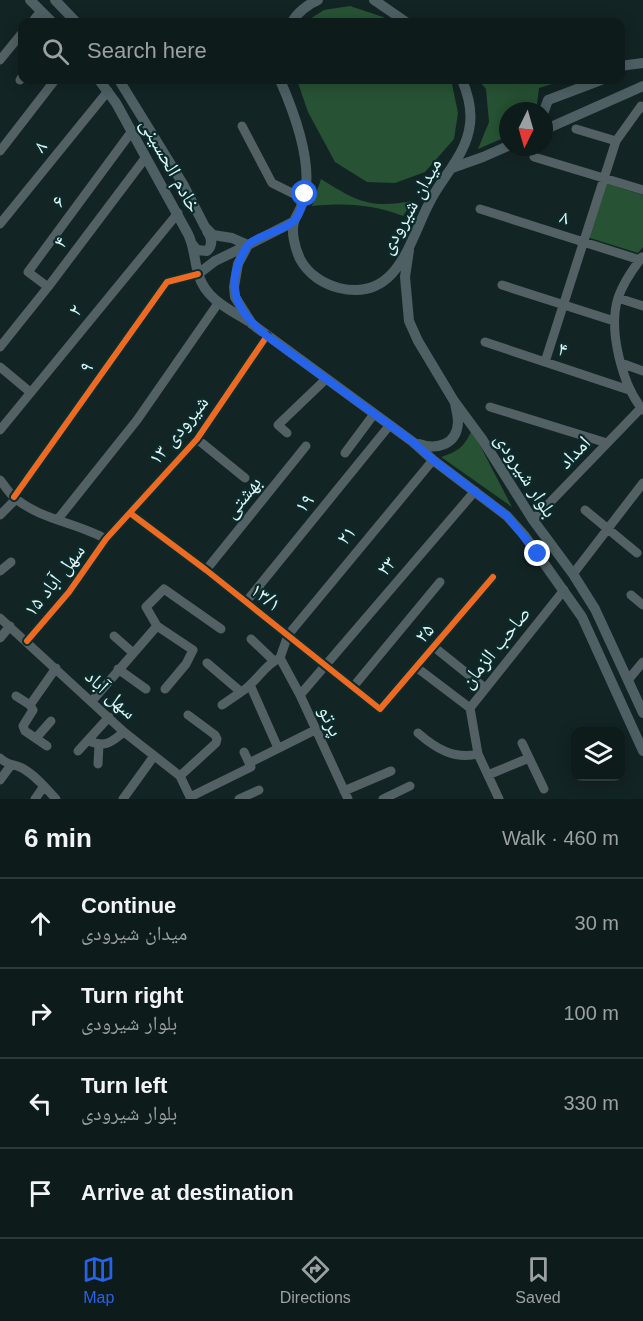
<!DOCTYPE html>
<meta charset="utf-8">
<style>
body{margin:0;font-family:Helvetica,"Noto Naskh Arabic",sans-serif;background:#172424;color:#f1f3f6}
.controls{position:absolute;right:18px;bottom:18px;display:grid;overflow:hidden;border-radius:12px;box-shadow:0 3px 15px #0003}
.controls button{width:54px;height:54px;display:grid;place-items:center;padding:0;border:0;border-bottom:2px solid #2e393a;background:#0e1b1b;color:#f1f3f6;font:30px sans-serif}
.compass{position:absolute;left:499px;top:102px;width:54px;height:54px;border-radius:50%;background:#0e1b1b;box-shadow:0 3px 15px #0003;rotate:185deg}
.stop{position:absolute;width:18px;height:18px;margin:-14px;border:4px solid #2563eb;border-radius:50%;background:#fff}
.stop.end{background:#2563eb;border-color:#fff;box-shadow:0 2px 6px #0008}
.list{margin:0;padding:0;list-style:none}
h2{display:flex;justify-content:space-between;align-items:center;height:78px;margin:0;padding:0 24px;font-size:26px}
h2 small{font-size:20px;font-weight:400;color:#9ba1a3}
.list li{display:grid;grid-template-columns:39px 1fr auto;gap:18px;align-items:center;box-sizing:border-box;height:90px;padding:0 24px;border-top:2px solid #2e393a}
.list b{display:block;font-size:22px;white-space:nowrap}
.list p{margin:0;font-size:20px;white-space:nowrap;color:#9ba1a3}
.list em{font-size:20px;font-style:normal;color:#9ba1a3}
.icon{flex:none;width:33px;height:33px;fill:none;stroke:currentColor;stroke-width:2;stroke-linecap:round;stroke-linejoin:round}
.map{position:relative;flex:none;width:643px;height:799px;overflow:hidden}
.search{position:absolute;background:#0e1b1b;box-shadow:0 3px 15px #0003;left:18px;right:18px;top:18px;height:66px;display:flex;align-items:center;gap:15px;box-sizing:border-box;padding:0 21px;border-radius:12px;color:#9ba1a3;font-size:22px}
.sheet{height:438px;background:#0e1b1b}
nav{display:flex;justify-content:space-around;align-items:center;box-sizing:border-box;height:84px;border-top:2px solid #2e393a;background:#0e1b1b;font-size:16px;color:#9ba1a3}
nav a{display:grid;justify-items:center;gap:3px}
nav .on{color:#2563eb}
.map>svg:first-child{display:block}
</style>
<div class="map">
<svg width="643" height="799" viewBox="0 0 643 799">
<rect width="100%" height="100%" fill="#132424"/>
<path fill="#275334" d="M350,6L383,17L389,22H305L324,10Z
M297,80H447L452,84L458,113L454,139L425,172L395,183L367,182L335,162L308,112Z
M478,80H565L539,88L536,111H508V136L478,149L489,122L486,89Z
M321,179C356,201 370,209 413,201L403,216C371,204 345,203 312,206Z
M605,183L643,195V247L638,253L587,237Z
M472,430L512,507L441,457C459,451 464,447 472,430Z"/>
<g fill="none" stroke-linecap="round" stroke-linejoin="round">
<path stroke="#536164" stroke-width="9" d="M32,22L41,11
M0,60L22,33
M20,80L22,77
M242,126L272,183L304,199
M576,129L616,141
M0,151L55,80
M534,157L643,190
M480,209L640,260
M0,224L108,91
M642,257C632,270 623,283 618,298C608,330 622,385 643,410
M502,285L614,321
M48,287L28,272L132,131
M618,298L643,306
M485,342L629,390
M0,347L48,287L146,157
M545,362L616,141L641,106L643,108
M621,363L643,371
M0,367L30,392
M490,407L607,443
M0,430L178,213
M287,433L278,425L326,379
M197,439L245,478
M345,453L374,414
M0,480C5,486 9,493 15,498C39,519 78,523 106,539
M14,497L167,282L198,274
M585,510L637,553
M130,513L206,570L380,709L493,577
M0,515L16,499
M58,519L137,420L219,302
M533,520L641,408
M206,570L306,446
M0,571L11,562
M573,574L643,483
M631,595L643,605
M246,602L389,426
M0,618L124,732L180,776L191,799
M157,626L146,607L164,589L221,629
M157,626L193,650L186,664L165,689
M114,636L132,652
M0,638L10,626
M251,639L274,661
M27,641L69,592L106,539L197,439L267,336
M434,647L485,688
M280,658L288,635L433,460
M280,658L300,695L348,799
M207,663L241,692C256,683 264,665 280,658
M416,667L470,708
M118,669L146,689
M628,680L643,662
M251,687L278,748
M353,687L440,582
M300,695L475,491
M16,696L30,705
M92,701L157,626
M222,705L241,692
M418,733C435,748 454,760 478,754
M36,738L51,721
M89,741C107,748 111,742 124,732
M522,743L544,789
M47,746L25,731L23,726L33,710L30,705L56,668
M78,751L109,717
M0,758C10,767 13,763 22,768C35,775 46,788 56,799
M249,763L315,730
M98,764L99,745
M488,775L529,758
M180,776L216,743L217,739L215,735L188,715
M0,780L11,765
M344,791L391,771
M190,797L251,767L244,752
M35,799L44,786
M123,799L154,756
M239,799L259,790
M383,799L410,786
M499,799L478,754L470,708L564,590"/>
<path stroke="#4e6064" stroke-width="10" d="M30,0L52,22
M55,0L76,22
M374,0L406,22
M292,22C297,13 308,4 318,0
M620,66L643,63
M99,80L116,103L188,234C195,248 194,262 199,276C206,299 229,309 248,321
M119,80L183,184L205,227L213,235L232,238L248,245
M280,80C294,112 312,159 305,194C304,203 299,211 295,219C290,230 295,248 300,259C308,274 323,284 339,288C401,303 410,235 433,196C446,173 467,152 470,124C472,108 468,94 462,80
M544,111L548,100L601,80
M544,130L643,86
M452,168L483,157L508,146
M293,222L248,245L238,264L234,287L235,297L252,324L413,442L433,460L507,516L524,535L582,617L643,751
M193,245L197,250L207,251C213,245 212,238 207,231
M409,250L405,277L409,321L418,341L454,401L482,439L533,520L573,574L595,609L643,713
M198,274L215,261L248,245
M419,444C437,450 457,445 458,422C458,416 456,409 455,403"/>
<g stroke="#0b2c2c" stroke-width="10">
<path id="cycleway" d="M14,497L167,282L198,274
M130,513L206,570L380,709L493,577
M27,641L69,592L106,539L197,439L267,336"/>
</g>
<use href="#cycleway" stroke="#ed6a23" stroke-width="6"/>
</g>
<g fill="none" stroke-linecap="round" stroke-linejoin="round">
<path stroke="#2563eb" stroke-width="8" d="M305,194C302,203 301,213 295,220C286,230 261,234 249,244C245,248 242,255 240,260C225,293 242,316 267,336L413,442L433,460L507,516L538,554"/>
</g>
<g text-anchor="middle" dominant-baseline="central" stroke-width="4.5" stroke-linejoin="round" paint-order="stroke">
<g font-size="20" fill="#e2f4f4" stroke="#0b2c2c">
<text transform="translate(40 146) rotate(-51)">۸</text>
<text transform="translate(171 165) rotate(61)">خادم الحسینی</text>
<text transform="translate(58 201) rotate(-54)">۶</text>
<text transform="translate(410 206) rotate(-61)">میدان شیرودی</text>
<text transform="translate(565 217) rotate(18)">۸</text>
<text transform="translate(60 242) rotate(-53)">۴</text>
<text transform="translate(75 310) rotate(-51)">۲</text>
<text transform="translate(563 349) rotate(18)">۴</text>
<text transform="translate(86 367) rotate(-54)">۹</text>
<text transform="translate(178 430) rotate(-51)">شیرودی ۱۳</text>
<text transform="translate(574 452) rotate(-46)">امداد</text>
<text transform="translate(526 475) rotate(57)">بلوار شیرودی</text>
<text transform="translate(242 497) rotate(-51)">بهشتی</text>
<text transform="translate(304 503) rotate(-51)">۱۹</text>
<text transform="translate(346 535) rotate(-50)">۲۱</text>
<text transform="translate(386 566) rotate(-49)">۲۳</text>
<text transform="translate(54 580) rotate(-52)">سهل آباد ۱۵</text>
<text transform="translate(266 597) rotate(38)">۱۳/۱</text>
<text transform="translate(424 633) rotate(-49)">۲۵</text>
<text transform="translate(495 647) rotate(-51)">صاحب الزمان</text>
<text transform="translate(111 694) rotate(43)">سهل آباد</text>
<text transform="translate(331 721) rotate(66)">پرتو</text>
</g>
</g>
</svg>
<div class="controls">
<button><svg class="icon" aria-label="layers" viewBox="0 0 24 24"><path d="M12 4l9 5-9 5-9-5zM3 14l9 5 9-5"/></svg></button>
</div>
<svg class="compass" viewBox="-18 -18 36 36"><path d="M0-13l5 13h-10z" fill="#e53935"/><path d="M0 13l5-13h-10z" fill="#9ba1a3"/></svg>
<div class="stop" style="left:305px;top:194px"></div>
<div class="stop end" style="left:538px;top:554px"></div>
<div class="search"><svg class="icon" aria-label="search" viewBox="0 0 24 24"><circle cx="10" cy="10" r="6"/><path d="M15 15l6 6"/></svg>Search here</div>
</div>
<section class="sheet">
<h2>6 min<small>Walk · 460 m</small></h2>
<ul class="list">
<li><svg class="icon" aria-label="ahead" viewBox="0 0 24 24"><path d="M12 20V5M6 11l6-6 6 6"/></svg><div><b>Continue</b><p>میدان شیرودی</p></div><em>30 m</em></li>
<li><svg class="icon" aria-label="right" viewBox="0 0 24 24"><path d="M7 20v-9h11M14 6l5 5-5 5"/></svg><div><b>Turn right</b><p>بلوار شیرودی</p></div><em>100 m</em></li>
<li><svg class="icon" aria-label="left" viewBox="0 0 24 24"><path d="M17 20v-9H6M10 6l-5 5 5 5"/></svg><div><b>Turn left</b><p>بلوار شیرودی</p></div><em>330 m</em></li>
<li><svg class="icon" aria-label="arrive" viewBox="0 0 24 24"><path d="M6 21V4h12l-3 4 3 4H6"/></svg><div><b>Arrive at destination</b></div></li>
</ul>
</section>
<nav>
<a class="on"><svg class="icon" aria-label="map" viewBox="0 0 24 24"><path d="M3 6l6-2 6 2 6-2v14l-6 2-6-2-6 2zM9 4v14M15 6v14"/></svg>Map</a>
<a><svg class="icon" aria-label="directions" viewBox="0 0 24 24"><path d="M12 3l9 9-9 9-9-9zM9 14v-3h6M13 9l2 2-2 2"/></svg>Directions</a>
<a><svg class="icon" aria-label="saved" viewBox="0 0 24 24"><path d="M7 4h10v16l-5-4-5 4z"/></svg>Saved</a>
</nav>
